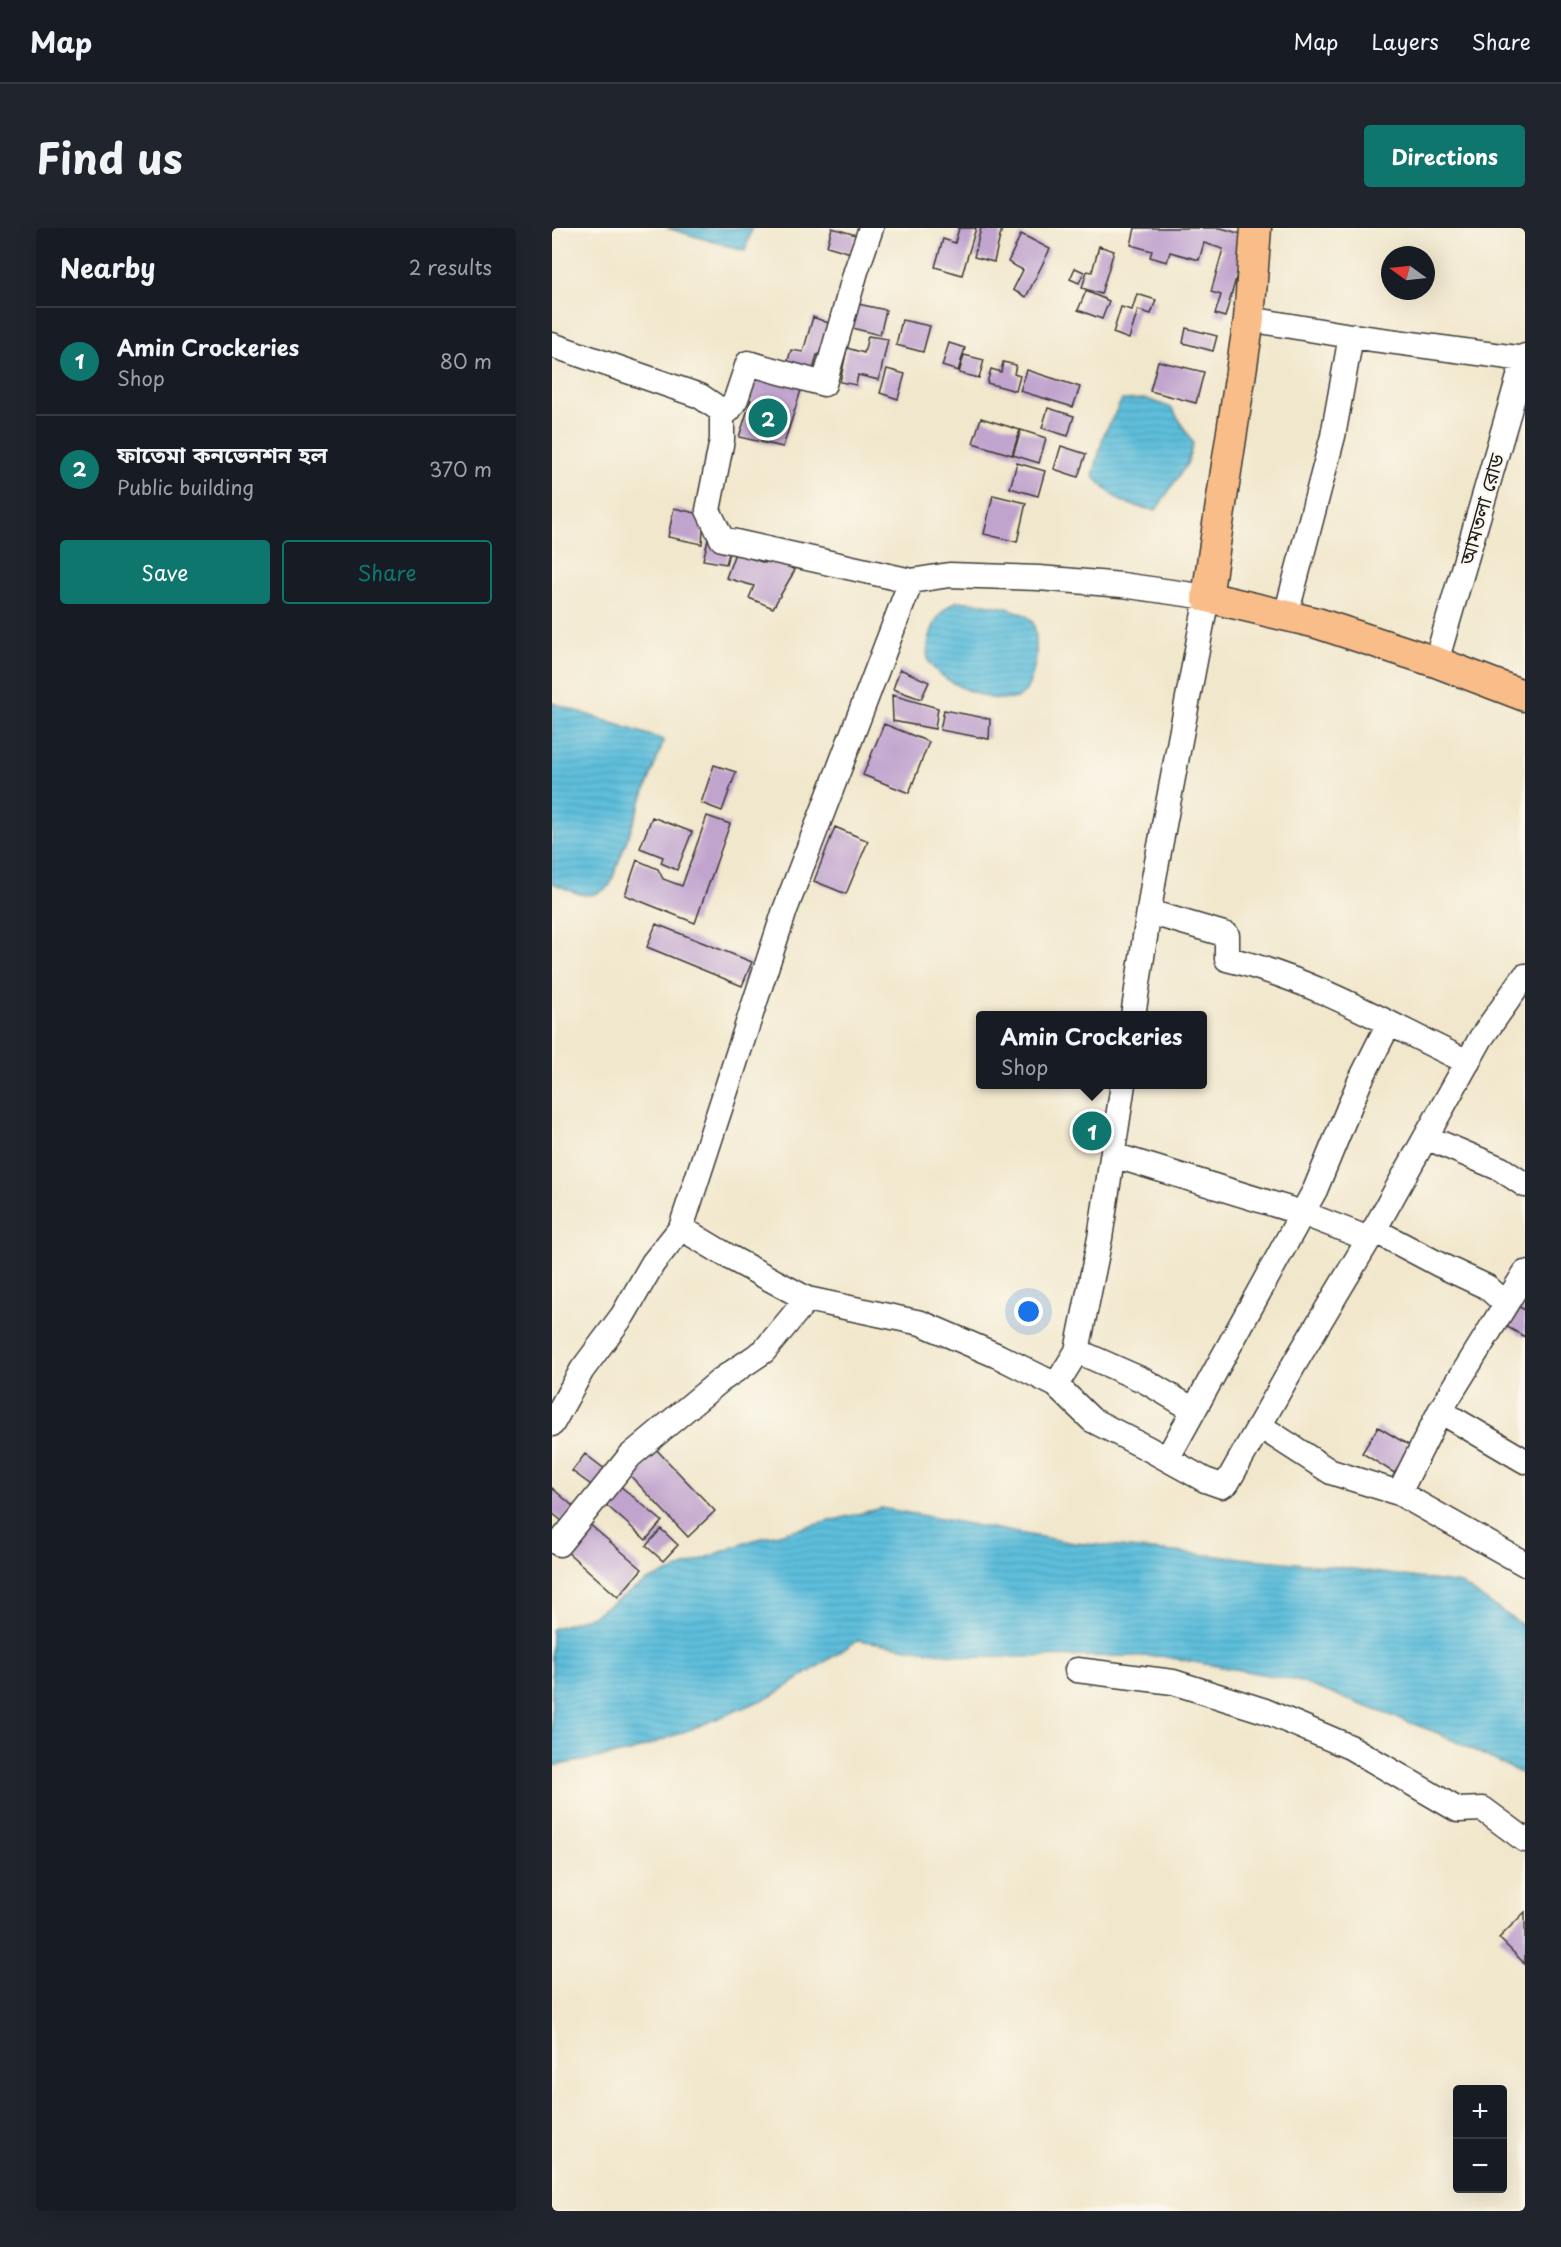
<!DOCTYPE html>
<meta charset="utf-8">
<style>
body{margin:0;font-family:"Playpen Sans","Noto Sans Bengali",sans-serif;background:#20242c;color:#f1f3f6}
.controls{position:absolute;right:18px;bottom:18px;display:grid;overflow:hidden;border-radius:6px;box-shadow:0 6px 24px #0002}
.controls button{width:54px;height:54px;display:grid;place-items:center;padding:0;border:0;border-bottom:2px solid #363941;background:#171b24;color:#f1f3f6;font:30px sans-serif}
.compass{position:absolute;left:829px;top:18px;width:54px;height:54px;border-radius:50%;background:#171b24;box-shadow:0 6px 24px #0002;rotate:285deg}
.you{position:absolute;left:477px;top:1084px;width:21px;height:21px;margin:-15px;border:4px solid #fff;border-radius:50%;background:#1a73e8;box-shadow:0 0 0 9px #1a73e833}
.badge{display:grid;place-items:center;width:39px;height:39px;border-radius:50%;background:#0f766e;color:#fff;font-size:20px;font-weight:700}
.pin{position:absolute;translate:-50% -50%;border:3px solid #fff;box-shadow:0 2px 6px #0006}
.popup{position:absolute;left:424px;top:783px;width:231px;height:78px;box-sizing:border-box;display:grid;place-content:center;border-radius:6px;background:#171b24;filter:drop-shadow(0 2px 4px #0005);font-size:20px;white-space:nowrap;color:#9ea1a6}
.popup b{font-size:22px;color:#f1f3f6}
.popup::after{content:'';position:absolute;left:50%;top:100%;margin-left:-12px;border:12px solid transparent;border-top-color:#171b24}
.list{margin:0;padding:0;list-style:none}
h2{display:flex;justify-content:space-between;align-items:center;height:78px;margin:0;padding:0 24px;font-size:26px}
h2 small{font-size:20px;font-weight:400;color:#9ea1a6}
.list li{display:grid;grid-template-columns:39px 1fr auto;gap:18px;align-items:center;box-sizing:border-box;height:108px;padding:0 24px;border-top:2px solid #363941}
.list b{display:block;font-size:22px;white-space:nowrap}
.list p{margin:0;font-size:20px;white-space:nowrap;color:#9ea1a6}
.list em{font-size:20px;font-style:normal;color:#9ea1a6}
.actions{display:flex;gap:12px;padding:18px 24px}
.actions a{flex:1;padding:14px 0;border:2px solid #0f766e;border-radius:6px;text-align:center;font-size:21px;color:#0f766e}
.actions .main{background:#0f766e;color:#fff}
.map{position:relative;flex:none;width:973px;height:1983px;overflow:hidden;border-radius:6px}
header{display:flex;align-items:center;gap:36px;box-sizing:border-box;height:84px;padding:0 30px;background:#171b24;border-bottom:2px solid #363941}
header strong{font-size:28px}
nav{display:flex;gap:33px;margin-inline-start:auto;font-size:21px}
.intro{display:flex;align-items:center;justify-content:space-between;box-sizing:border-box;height:144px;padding:0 36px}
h1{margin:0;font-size:42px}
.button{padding:15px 27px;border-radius:6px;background:#0f766e;color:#fff;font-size:21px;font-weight:700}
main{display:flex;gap:36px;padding:0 36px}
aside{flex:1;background:#171b24;border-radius:6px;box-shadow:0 6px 24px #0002}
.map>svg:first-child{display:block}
</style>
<header>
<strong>Map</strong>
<nav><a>Map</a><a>Layers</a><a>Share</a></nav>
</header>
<div class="intro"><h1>Find us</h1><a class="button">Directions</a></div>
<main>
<aside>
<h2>Nearby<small>2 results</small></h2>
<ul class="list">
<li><span class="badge">1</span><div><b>Amin Crockeries</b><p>Shop</p></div><em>80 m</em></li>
<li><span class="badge">2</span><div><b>ফাতেমা কনভেনশন হল</b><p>Public building</p></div><em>370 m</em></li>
</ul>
<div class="actions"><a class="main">Save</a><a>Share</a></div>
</aside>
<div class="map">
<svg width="973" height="1983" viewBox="0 0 973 1983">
<defs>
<pattern id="water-rules" width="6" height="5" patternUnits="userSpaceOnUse" patternTransform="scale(1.5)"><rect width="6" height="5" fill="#5dbedb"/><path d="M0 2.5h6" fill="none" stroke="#50a3bb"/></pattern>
</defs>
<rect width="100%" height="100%" fill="#fbf7ec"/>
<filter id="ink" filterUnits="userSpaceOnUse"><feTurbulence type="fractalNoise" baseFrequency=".0167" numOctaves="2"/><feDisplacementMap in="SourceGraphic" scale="12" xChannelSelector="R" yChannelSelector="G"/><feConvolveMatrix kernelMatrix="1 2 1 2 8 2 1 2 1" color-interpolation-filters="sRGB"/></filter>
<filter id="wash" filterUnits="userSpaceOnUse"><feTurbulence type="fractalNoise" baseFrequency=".008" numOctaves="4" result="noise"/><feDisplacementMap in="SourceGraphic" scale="24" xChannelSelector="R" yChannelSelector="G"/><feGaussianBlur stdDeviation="1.35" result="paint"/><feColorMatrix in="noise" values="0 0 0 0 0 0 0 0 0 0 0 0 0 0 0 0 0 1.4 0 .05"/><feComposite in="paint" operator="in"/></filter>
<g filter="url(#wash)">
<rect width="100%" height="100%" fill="#f1e7cc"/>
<path fill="url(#water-rules)" stroke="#3c6d7c" stroke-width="1.5" d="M115,0H200L193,23Z
M595,171L620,180L641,215L635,236L604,282C572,278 563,272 541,248L552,206L570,172Z
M406,373C425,375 467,378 480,393C485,401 484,415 484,424C484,436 479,454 473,464C457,486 387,455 377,434C373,424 377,412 380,402C386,387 391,380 406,373Z
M0,475L112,512L58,657C38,676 23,664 0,655Z
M329,1280L522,1315L786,1339L909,1356L973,1399V1547L886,1505L743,1452L609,1428L416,1429L306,1412L222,1467L147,1498L78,1524L0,1538V1401L40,1388L95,1353L195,1314Z"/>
<g id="blocks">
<path fill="#c1a4ce" d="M280,0L304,7L299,25L275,18Z
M407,0H424L410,47L383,39L391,11L403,15Z
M429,0H450L442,34L422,29Z
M583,0H669L696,8L673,89L663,86L669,67L659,64L671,21L652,15L647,32L618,24L615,34L598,29L600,23L579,17Z
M469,6L498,21L474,69L461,62L471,42L456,34Z
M547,18L562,23L549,66L530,60L535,43L540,44Z
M523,40L532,44L527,55L518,51Z
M534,63L557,73L550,91L526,82Z
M585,66L604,72L599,86L586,82L577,111L561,105L569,79L580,82Z
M306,76L334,82L328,107L300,100Z
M261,89L284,98L275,130L265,127L259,150L233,143L239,122L251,124Z
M350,92L378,98L371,124L344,117Z
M634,100L665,108L661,123L631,115Z
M316,108L336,111L327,152L306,147L304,157L288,154L295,120L312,125Z
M397,115L413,120L406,143L390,138Z
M412,127L432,132L427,150L407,145Z
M606,133L652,144L644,175L598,163Z
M451,134L464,137L462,146L468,148L464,163L435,155L439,141L449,144Z
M200,140L251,156L231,219L187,209L199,172L190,169Z
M335,141L353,146L346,171L328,165Z
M475,142L528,159L521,179L468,163Z
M496,180L522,188L516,208L490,200Z
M429,190L468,202L460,227L421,215Z
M469,202L494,210L487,235L461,227Z
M509,218L534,226L526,249L502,241Z
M465,235L493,243L486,268L458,260Z
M441,267L474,275L465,314L432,306Z
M122,280L152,287L150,316L116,309Z
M156,312L179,318L174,336L151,332Z
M183,325L213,335L215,328L243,342L221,380L197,370L202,358L174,350Z
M348,441L377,454L369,471L341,461Z
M340,467L386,480L383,501L341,493Z
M392,482L438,491L437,511L388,502Z
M332,496L377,514L357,565L311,547Z
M162,537L184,544L170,583L149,575Z
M155,588L178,596L143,695L73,667L85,632L106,641L111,651L130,658Z
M100,589L140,604L125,642L109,635L111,629L88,620Z
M283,599L316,613L294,666L262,653Z
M104,696L200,734L190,758L95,719Z
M525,895L557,900L555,911L523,905Z
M962,1076L973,1082V1109L950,1096Z
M826,1199L860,1219L844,1246L810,1225Z
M100,1217L163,1283L136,1309L74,1243Z
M33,1226L58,1245L46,1262L20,1243Z
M67,1257L110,1293L94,1312L52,1275Z
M0,1260L22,1279L10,1293L0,1285Z
M36,1295L90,1341L66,1369L13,1322Z
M109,1301L126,1317L111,1333L94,1318Z
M973,1684V1736L947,1710Z"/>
</g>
</g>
<g filter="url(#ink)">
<use href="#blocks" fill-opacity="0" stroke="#3c3a36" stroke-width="1.5"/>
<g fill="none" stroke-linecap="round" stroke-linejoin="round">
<g stroke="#3c3a36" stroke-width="27">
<path id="minor" d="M697,91L799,108L972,131
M0,117L148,168L170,183V212L156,282L170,311L359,353L397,347L487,350L570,357L655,369L602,650L581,788
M170,183L177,182L184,171L196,135L272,156L304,43L319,0
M734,387L781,208L799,108
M884,434L973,128
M597,684L675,707V731C761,751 837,797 916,834
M874,909L949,941L973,957
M561,927L750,985L817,1011
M129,1000L179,1030L255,1071L369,1095L446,1128L504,1157L540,1192L597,1221L653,1252L670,1258L675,1255L744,1133L817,1011L929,810L973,748
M822,1002L888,1037L935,1059L954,1076
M525,1123L593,1153L642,1182
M504,1157L525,1123L548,1010L571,856
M888,1183L973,1233
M0,1196L30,1142L71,1087L101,1035L129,1000L233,682L359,353
M708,1198L779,1244L847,1265L973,1336
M615,1231L763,962L808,853L837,795
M847,1265L888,1183L973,1045
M7,1316L78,1228L169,1152L212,1123L255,1071
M525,1442L621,1454L713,1483L798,1519L906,1582L931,1581L973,1612"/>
</g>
<g stroke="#3c3a36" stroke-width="33">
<path id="major" d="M704,0L697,91L655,369L765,395L884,434L973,468"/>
</g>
<use href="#minor" stroke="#fff" stroke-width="24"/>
<use href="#major" stroke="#f8bd89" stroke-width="30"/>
</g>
</g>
<g text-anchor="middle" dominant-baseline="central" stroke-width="4.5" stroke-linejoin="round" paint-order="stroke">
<g font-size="20" fill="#1c1c1c" stroke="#fbf7ec">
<text transform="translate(929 281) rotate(-74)">আমতলা রোড</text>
</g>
</g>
</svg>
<div class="controls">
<button>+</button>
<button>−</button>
</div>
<svg class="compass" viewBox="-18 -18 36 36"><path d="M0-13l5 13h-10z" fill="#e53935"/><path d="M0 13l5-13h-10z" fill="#9ea1a6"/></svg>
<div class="you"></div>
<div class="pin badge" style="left:540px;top:903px">1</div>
<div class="popup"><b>Amin Crockeries</b>Shop</div>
<div class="pin badge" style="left:216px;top:190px">2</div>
</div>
</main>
